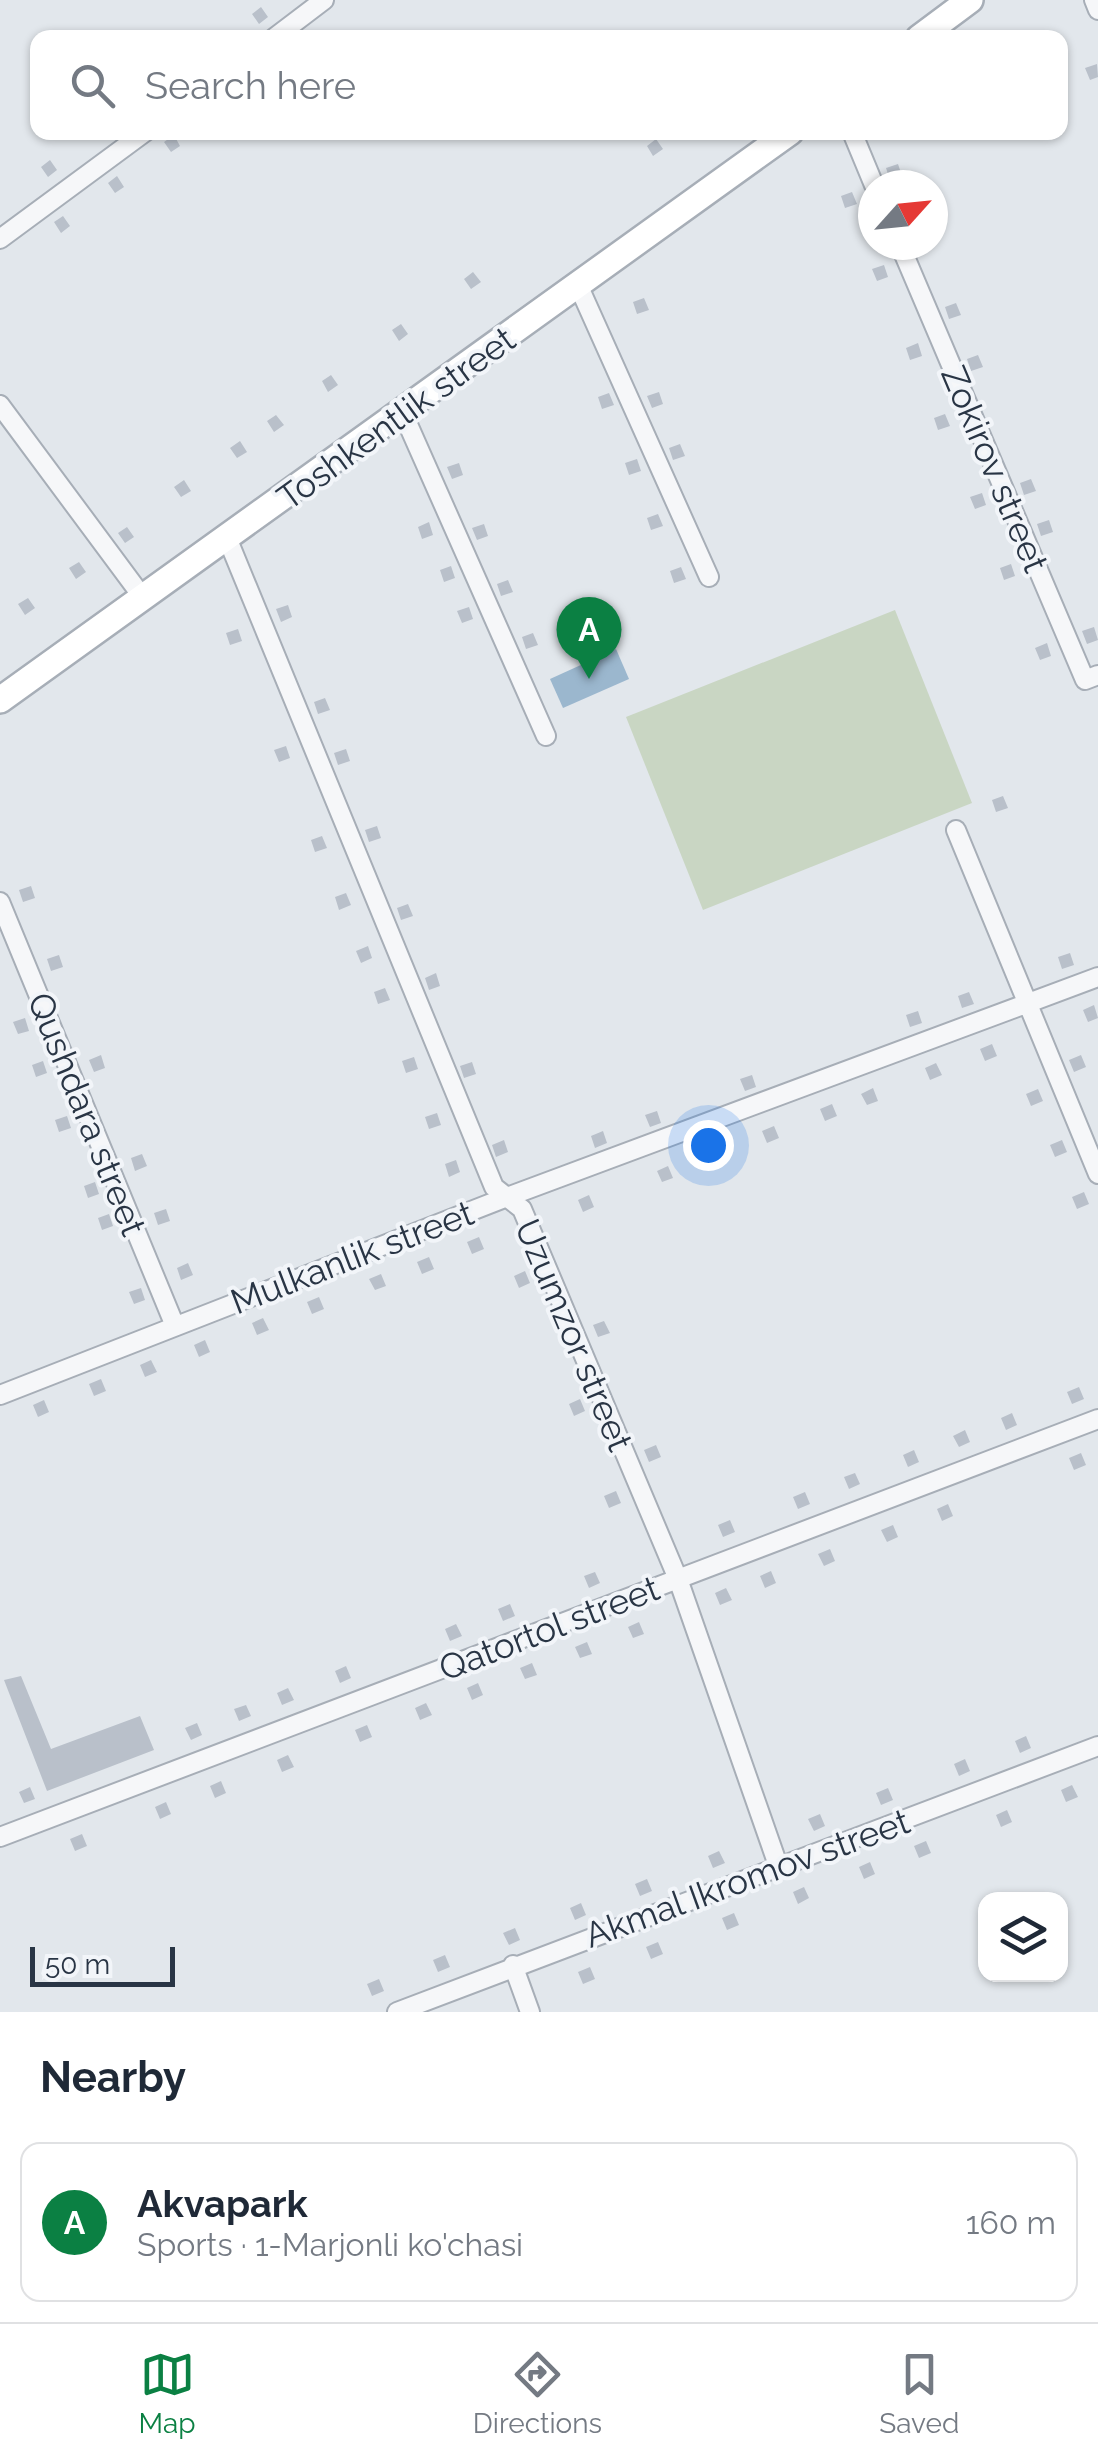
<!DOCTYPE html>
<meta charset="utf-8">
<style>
body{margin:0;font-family:Raleway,sans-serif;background:#f2f2f3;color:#1f2937}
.controls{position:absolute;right:30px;bottom:30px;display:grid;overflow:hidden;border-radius:20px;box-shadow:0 2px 8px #0004}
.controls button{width:90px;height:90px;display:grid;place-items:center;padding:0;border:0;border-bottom:2px solid #e0e1e3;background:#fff;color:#1f2937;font:50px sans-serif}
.compass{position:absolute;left:858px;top:170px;width:90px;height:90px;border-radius:50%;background:#fff;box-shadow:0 2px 8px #0004;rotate:63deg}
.scale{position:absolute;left:30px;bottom:25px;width:145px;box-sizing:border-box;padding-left:10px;border:5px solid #293545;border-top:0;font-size:28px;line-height:35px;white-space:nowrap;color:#293545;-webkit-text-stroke:8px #f2f5f9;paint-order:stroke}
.you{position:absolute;left:708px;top:1145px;width:35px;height:35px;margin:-25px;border:8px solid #fff;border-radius:50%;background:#1a73e8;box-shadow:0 0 0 15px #1a73e833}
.badge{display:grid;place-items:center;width:65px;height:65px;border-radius:50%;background:#0b8043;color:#fff;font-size:32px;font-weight:700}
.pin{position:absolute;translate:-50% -82px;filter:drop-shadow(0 2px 5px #0008)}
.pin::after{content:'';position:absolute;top:52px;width:35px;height:30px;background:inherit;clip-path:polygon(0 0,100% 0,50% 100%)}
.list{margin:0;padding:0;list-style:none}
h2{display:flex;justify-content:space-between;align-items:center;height:130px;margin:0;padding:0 40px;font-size:42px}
h2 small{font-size:32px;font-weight:400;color:#747a83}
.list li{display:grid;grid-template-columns:65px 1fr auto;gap:30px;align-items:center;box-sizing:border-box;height:160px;margin:0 20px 20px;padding:0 20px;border:2px solid #e0e1e3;border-radius:20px}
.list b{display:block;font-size:38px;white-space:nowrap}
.list p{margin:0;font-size:32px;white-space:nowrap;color:#747a83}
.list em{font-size:32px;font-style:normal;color:#747a83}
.icon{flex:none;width:55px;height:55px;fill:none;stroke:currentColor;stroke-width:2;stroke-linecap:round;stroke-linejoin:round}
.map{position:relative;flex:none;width:1098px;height:2012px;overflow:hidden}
.search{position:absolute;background:#fff;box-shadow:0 2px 8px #0004;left:30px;right:30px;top:30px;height:110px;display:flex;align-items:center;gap:25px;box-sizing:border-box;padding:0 35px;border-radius:20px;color:#747a83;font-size:38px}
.sheet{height:310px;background:#fff}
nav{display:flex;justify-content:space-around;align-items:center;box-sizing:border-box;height:140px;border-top:2px solid #e0e1e3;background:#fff;font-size:28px;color:#747a83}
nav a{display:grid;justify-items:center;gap:5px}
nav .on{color:#0b8043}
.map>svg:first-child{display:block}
</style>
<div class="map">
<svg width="1098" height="2012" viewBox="0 0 1098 2012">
<rect width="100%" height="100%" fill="#e2e7ec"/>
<path fill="#c9d6c3" d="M895,610L972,803L703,910L626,717Z"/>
<path fill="#9bb7ce" d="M616,649L629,679L563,708L550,679Z"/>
<path fill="#b9c0ca" d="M261,7L268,17L259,24L252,14Z
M1097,64L1098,77L1090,80L1085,68Z
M174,135L180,146L171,152L164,142Z
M656,139L663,149L653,156L647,146Z
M50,160L57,170L48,177L41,167Z
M898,164L902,176L890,180L886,168Z
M117,176L124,187L115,193L108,183Z
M852,192L857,204L845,208L841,196Z
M63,216L70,226L61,233L54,222Z
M884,265L888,277L877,281L872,269Z
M473,272L481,282L471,289L464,279Z
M644,298L649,310L637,314L633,302Z
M956,303L961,315L949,319L945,307Z
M401,324L408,334L399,341L392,330Z
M918,343L922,356L910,360L906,348Z
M978,355L983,367L971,371L967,359Z
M331,375L338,385L328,392L322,381Z
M659,392L663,404L652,408L647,396Z
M609,393L614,405L602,409L598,397Z
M945,414L950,426L938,430L934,418Z
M276,415L284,425L274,432L267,421Z
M240,441L247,452L237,458L230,448Z
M680,444L685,456L673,460L669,448Z
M637,459L641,471L629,475L625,463Z
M459,463L463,475L452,479L447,467Z
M1031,479L1036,491L1024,495L1020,483Z
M184,480L191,491L181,497L174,487Z
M982,493L986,505L975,509L970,497Z
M658,514L663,526L651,530L647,518Z
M1049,520L1053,532L1041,536L1037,524Z
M429,522L433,535L422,539L418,527Z
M484,524L488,536L477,540L472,528Z
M127,527L134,537L125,543L118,533Z
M79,562L86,572L76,579L69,568Z
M1011,564L1015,576L1004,580L1000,568Z
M451,566L455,578L444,582L440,570Z
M681,567L686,579L674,583L670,571Z
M508,580L513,592L501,596L497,584Z
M28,598L35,608L25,615L18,604Z
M288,605L292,617L281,622L276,609Z
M469,607L473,619L462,623L457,611Z
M1094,627L1098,640L1087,644L1082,631Z
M238,629L242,641L230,645L226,633Z
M533,633L538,645L526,649L522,637Z
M1047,643L1051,656L1040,660L1035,648Z
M325,698L330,710L318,714L314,702Z
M286,746L290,758L279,762L274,750Z
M346,749L350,761L338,765L334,753Z
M1003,796L1008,808L996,812L992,800Z
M377,826L381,838L369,842L365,830Z
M322,836L327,848L315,852L311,840Z
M31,886L35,898L23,902L19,890Z
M346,893L351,905L339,910L335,897Z
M408,904L413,916L401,920L397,908Z
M368,946L372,958L361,963L356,951Z
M1070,953L1074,965L1062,969L1058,957Z
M59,955L63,967L51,971L47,959Z
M436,973L440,986L429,990L425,978Z
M385,988L390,1000L378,1004L374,992Z
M969,992L974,1004L962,1008L958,996Z
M1094,1005L1098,1018L1088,1022L1083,1010Z
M918,1011L922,1023L910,1027L906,1015Z
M25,1018L29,1031L18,1034L13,1022Z
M992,1044L997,1056L985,1061L980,1049Z
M101,1055L105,1068L94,1072L89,1060Z
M1081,1055L1086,1067L1074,1072L1069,1060Z
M414,1057L418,1069L406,1073L402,1061Z
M43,1061L47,1073L36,1077L32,1065Z
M472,1062L476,1074L464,1078L460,1066Z
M936,1063L942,1075L930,1080L925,1068Z
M752,1075L756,1087L745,1091L740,1079Z
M873,1088L878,1101L867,1105L861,1094Z
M1038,1089L1043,1101L1031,1106L1026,1094Z
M832,1104L837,1116L825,1121L820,1109Z
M657,1111L661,1123L650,1127L645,1115Z
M437,1113L441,1125L429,1129L425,1117Z
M67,1116L71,1128L59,1132L55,1120Z
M774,1126L779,1138L767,1143L762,1131Z
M603,1131L607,1143L595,1148L591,1136Z
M504,1140L508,1152L496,1157L492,1145Z
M1062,1140L1067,1152L1055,1157L1050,1145Z
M718,1146L724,1158L712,1163L707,1151Z
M142,1154L147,1166L135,1171L131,1158Z
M456,1160L460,1172L449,1177L445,1164Z
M668,1166L673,1178L662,1182L657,1171Z
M95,1182L99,1194L88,1198L84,1186Z
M1084,1192L1089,1204L1077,1209L1072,1197Z
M589,1195L594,1207L583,1212L578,1200Z
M166,1209L170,1221L158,1225L154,1213Z
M109,1214L113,1226L102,1230L98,1218Z
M479,1237L484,1249L472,1254L467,1242Z
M429,1257L434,1269L422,1274L417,1262Z
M188,1263L193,1275L181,1280L177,1268Z
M525,1271L530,1283L519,1288L514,1276Z
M381,1274L386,1286L375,1290L369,1279Z
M141,1288L145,1300L134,1304L129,1292Z
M319,1297L324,1309L312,1314L307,1302Z
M263,1318L269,1330L257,1335L252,1323Z
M604,1321L610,1333L598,1337L593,1325Z
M205,1340L210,1352L199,1357L194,1345Z
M151,1360L157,1372L145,1377L140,1365Z
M101,1379L106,1391L94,1396L89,1384Z
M1079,1387L1084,1399L1072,1404L1067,1392Z
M580,1399L585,1411L574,1416L569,1404Z
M44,1400L49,1412L38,1417L33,1405Z
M1012,1413L1017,1425L1006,1430L1001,1418Z
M965,1430L970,1442L959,1447L953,1436Z
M656,1445L661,1457L649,1462L644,1450Z
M914,1450L919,1462L908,1467L903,1455Z
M1081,1453L1086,1465L1074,1470L1069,1458Z
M855,1473L860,1484L849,1489L844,1477Z
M616,1491L621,1503L609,1508L604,1496Z
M805,1492L810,1504L798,1509L793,1497Z
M948,1504L953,1516L942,1521L937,1509Z
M730,1520L735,1532L723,1537L718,1525Z
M893,1525L898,1537L887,1542L881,1530Z
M830,1549L835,1561L824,1566L818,1554Z
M771,1571L776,1583L765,1588L760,1576Z
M595,1572L600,1583L589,1588L584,1576Z
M726,1588L732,1600L720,1605L715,1593Z
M510,1604L515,1616L503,1621L498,1609Z
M639,1622L644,1634L633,1638L628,1627Z
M456,1624L462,1636L450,1641L445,1629Z
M587,1642L592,1654L580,1658L575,1647Z
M532,1663L537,1675L525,1679L520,1668Z
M346,1666L351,1678L340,1683L335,1671Z
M21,1676L51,1749L140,1716L154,1750L47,1791L4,1680Z
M478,1683L483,1695L472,1700L467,1688Z
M288,1688L294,1700L282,1705L277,1693Z
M426,1703L432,1715L420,1720L415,1708Z
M246,1705L251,1716L239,1721L234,1709Z
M197,1723L202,1735L191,1740L185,1728Z
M367,1725L372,1737L360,1742L355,1730Z
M1026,1736L1031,1748L1020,1753L1015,1741Z
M288,1755L294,1767L282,1772L277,1760Z
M965,1759L970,1771L959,1776L954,1764Z
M221,1781L226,1793L215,1798L210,1786Z
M1072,1785L1078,1797L1066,1802L1061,1790Z
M30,1787L35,1799L24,1803L19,1792Z
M888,1788L893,1800L881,1805L876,1793Z
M166,1802L171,1814L160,1819L155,1807Z
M1007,1810L1012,1822L1001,1827L996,1815Z
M820,1814L825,1826L814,1831L808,1819Z
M82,1834L87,1846L75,1851L70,1839Z
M926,1841L931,1853L919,1858L914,1846Z
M719,1851L725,1863L713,1868L708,1856Z
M870,1862L875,1874L864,1879L859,1867Z
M647,1879L652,1891L640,1896L635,1884Z
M804,1887L809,1898L798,1904L793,1892Z
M581,1903L586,1915L575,1920L570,1908Z
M734,1913L739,1925L727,1930L722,1918Z
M515,1928L520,1940L509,1945L503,1933Z
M658,1942L663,1954L651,1959L646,1947Z
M445,1955L450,1967L438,1972L433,1960Z
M590,1967L595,1979L583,1984L578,1972Z
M379,1979L384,1991L372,1996L367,1984Z"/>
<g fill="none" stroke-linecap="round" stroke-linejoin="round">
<g stroke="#a7aeb7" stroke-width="22">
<path id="minor" d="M1094,0L1098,10
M274,38L324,0
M852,132L874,185
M0,239L145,132
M900,245L1085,680L1098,675
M579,287L709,577
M0,405L144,599
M402,411L546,736
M228,540L494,1187L522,1209L678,1579L779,1868
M956,830L1098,1174
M0,902L175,1326
M0,1395L507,1197L1098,977
M0,1837L1098,1419
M513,1965L530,2012
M397,2012L1098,1746"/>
</g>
<g stroke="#a7aeb7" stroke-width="30">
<path id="secondary" d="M919,38L970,0
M0,700L790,132"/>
</g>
<use href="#minor" stroke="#f6f7f9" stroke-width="18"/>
<use href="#secondary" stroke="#fff" stroke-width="25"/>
</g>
<g text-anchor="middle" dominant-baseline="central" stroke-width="8" stroke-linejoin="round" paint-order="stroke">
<g font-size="35" fill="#293545" stroke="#f2f5f9">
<text transform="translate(396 418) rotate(-36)">Toshkentlik street</text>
<text transform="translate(995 469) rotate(67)">Zokirov street</text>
<text transform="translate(87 1114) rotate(68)">Qushdara street</text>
<text transform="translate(352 1257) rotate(-21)">Mulkanlik street</text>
<text transform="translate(574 1335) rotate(67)">Uzumzor street</text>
<text transform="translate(549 1628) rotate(-21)">Qatortol street</text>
<text transform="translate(747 1878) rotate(-20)">Akmal Ikromov street</text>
</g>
</g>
</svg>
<div class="controls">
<button><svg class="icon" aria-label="layers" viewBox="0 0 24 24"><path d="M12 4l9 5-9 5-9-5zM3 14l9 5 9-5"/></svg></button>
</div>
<svg class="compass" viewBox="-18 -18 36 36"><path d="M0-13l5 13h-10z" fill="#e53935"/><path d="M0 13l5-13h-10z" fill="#747a83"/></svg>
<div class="scale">50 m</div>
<div class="you"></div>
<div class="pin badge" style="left:589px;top:679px">A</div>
<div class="search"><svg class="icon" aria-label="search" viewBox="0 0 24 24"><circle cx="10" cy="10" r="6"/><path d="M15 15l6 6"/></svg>Search here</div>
</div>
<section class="sheet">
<h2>Nearby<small></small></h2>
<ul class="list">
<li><span class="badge">A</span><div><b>Akvapark</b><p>Sports · 1-Marjonli ko'chasi</p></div><em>160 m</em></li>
</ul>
</section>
<nav>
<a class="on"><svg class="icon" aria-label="map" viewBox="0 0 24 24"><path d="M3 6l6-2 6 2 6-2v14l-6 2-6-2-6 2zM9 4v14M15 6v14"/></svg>Map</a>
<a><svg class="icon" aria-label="directions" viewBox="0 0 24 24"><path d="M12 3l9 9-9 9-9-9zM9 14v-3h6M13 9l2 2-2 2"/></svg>Directions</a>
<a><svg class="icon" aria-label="saved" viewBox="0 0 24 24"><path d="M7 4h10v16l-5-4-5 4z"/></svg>Saved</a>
</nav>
